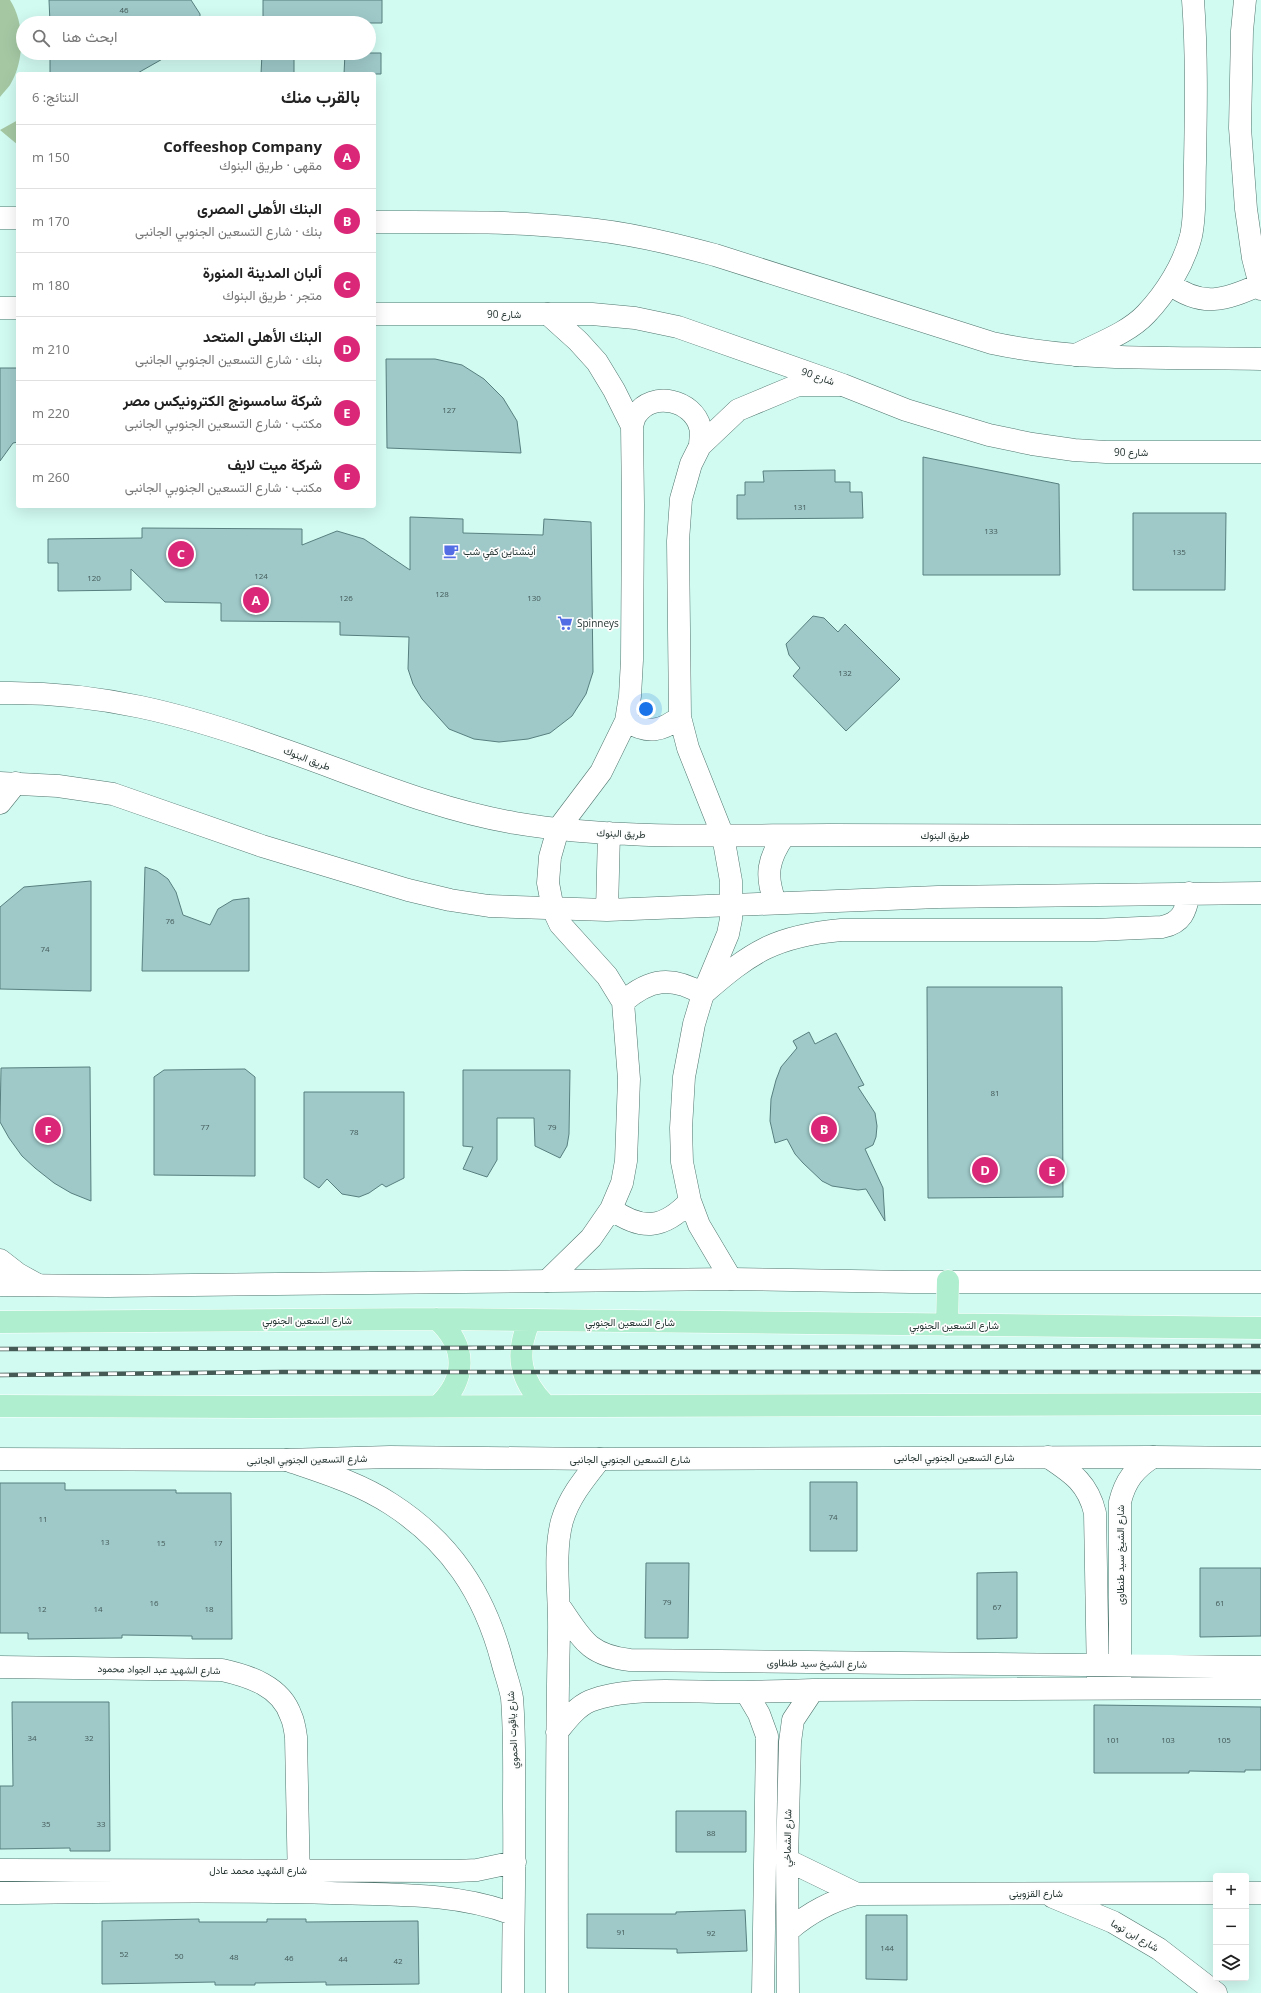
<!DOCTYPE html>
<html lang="ar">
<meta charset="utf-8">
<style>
body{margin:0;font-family:"Open Sans",Vazirmatn,sans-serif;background:#f6f6f6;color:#222;direction:rtl}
.controls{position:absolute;right:12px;bottom:12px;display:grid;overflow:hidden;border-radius:4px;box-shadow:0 4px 16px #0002}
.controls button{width:36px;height:36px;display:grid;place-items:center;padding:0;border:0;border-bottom:1px solid #e0e0e0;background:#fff;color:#222;font:20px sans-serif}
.you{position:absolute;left:646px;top:709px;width:14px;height:14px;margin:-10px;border:3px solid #fff;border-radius:50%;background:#1a73e8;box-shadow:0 0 0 6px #1a73e833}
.badge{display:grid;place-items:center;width:26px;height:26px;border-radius:50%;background:#db2777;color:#fff;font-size:13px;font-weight:700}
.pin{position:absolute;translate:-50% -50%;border:2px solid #fff;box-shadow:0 1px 4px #0006}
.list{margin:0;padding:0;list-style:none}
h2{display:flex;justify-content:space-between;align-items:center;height:52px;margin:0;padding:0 16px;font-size:17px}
h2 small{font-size:13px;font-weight:400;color:#767676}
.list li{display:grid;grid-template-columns:26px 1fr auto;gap:12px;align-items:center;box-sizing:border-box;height:64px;padding:0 16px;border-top:1px solid #e0e0e0}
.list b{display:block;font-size:15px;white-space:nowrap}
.list p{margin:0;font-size:13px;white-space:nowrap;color:#767676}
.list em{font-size:13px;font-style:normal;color:#767676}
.icon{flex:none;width:22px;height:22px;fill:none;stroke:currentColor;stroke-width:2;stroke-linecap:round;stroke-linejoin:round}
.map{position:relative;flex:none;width:1261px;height:1993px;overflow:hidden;direction:ltr}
.search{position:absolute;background:#fff;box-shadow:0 4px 16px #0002;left:16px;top:16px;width:360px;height:44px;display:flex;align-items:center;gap:10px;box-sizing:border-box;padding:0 14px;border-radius:22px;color:#767676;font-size:15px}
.panel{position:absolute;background:#fff;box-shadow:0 4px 16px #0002;left:16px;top:72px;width:360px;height:436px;border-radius:4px;direction:rtl}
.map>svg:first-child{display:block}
</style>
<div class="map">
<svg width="1261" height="1993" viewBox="0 0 1261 1993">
<rect width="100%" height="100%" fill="#d1faf1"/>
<path fill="#a5c8a3" d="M0,0H10C25,23 25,61 10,85C7,89 3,93 0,97Z
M18,120V145L0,130Z"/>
<path fill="#9fc9c9" stroke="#577f7f" d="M49,0H191L200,14V23H50Z
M263,0H382V23H263Z
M50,53H173L136,74H50Z
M262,53H294V74H261Z
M345,53H381V74H344Z
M386,359H435L462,365L484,379L503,398L517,421L521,453L387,448Z
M0,368H18V442L13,443L0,461Z
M923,457L1059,484L1060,575H923Z
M835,470V482H850V492H862L863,518L737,519V495H745V482H764L763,471Z
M1133,513H1226L1225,590H1133Z
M410,517L463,519V533L543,535L544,519L591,522L593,672L586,694L572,716L550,733L528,739L499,742L474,739L449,729L422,699L413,684L408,669L409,637L340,635V622L221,621V603L165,602L131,569V590L58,591V563H48V539L142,538V528L302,529V545L337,531L364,539L410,570Z
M813,616L824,618L838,632L845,624L900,679L846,731L793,676L800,668L789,655L786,644Z
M145,867L157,871L168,879L176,892L183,915L210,925L218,909L233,900L249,898V971H142Z
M91,881V991L0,989V907L24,887Z
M927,987H1062L1063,1197L928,1198Z
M809,1032L815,1044L836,1033L864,1085L858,1087L875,1113L877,1126L876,1137L873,1145L865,1149L883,1188L885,1221L866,1189L858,1190L832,1186L822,1181L803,1163L795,1154L787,1139L775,1143L770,1121L771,1099L776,1080L781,1067L797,1048L793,1041Z
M90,1067L91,1201L71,1193L54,1183L35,1168L22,1156L9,1138L0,1122L1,1068Z
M245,1069L255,1077V1176L154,1175V1077L164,1070Z
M463,1070H570L569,1134L567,1146L560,1158L535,1146L534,1118H497V1160L487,1177L463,1169L473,1147L463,1146Z
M304,1092H404V1178L386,1187L382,1184L369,1193L359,1197L342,1194L327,1179L319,1188L304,1178Z
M810,1482H857V1551H810Z
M0,1483H65V1490H176V1493H231L232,1639H192V1636L122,1635V1638L28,1639V1633H0Z
M646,1563H689L688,1638H645Z
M1200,1568H1261V1636L1200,1637Z
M1017,1572V1638L977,1639V1573Z
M12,1702H109L110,1851H70V1848L0,1849V1786H13Z
M1094,1705L1261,1707V1770H1245V1772L1189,1771V1773H1094Z
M676,1811H746V1852H676Z
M745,1910L747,1951L677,1953V1949L587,1948V1914H676V1912Z
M866,1915H907V1980L866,1979Z
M199,1919V1922H267V1919H306V1922L418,1921L419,1984L326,1985V1982L255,1983V1985H215V1982L102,1984V1921Z"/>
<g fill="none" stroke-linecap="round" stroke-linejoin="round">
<g stroke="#50756d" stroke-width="23">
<path id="minor" d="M1245,0L1242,31L1240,128L1246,209L1253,258L1261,289
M1170,284C1202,308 1225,300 1259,285
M1076,355C1099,343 1128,333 1146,314C1166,293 1184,264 1191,236C1196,213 1194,187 1195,163C1196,109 1197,54 1193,0
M632,426C633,423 634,418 636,415C652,390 693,400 700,427C702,432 700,440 700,446
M626,721C647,734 661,732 680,717
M0,803L16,783
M623,1002C650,978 672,976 703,994
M611,1209C642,1231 664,1229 690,1201
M0,1260L18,1274L38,1285
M731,1279L699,1225L690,1201L682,1162L681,1128L684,1077L694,1024L703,994L728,934L731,919V881L723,836L688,748L680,717L678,541L681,499L691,464L700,446L738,410L798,385H839
M547,1281L591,1238L611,1209L622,1183L626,1161L629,1079L623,1002L607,976L560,924L553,909L548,883L550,857L558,829L601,772L626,721L630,696L632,660L633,505L632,426L614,390L597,362L578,341L548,314
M1048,1457C1072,1473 1088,1483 1095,1513L1098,1680
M287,1460C322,1472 359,1483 391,1504C450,1542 484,1593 502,1661C505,1673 510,1686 512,1698C515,1735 514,1772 514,1808C515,1870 513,1931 513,1993
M560,1607C582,1639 588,1655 630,1660L1261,1667
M0,1667L222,1670C249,1676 281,1686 291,1716C294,1722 295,1730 296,1737L299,1885
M1120,1680V1502C1125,1481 1135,1468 1153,1457
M746,1692L759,1714L767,1736L763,1993
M557,1732C566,1721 576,1707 590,1701C627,1686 687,1692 728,1692C757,1692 785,1691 813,1690L1261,1688
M787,1860L857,1894
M0,1870L456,1871L477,1870L515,1862
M0,1893C110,1892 220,1890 331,1893C392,1895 455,1892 513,1914
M1246,1893H1261
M1053,1897L1113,1922L1159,1949L1216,1993
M789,1930C809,1913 831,1901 857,1894L1216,1893
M557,1993C557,1873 556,1753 559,1633C560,1598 553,1554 562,1521C569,1497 585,1478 600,1459
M788,1993L787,1860L790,1742L793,1720L813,1690"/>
</g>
<g stroke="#50756d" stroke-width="23">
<path id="tertiary" d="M0,218H18
M374,222C442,222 511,221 578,228C625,232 670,243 715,255L992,343C1080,362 1172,357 1261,359
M0,308H18
M374,314H592L635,318L678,327L843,385L906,410L989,435L1032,444L1074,450L1106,452H1261
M0,693C98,691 184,714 276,747C355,774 432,809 515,823C616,840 727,835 830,835C973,835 1117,836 1261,836
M0,783L58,786L113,794L262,846L408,890L450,900L489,906L607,910L938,897L1261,893
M775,902C765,875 768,859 784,836
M607,910L609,833
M703,994C751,952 775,936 841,930H1095L1162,927C1182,923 1186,911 1189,893
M0,1285L108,1286L731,1279L911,1282H1261
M0,1459L285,1460L390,1457L600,1459L1153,1457L1261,1458"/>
</g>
<g stroke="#fff" stroke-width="23">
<path id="trunk" d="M437,1319C467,1346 467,1379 438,1406
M0,1322L437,1319L1261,1328
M529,1322C515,1355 520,1380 545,1405
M947,1325L948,1281
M0,1406L262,1407L1261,1404"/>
</g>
<use href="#minor" stroke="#fff" stroke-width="22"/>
<use href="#tertiary" stroke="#fff" stroke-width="22"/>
<use href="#trunk" stroke="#afeece" stroke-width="22"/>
<g stroke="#455a55" stroke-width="4.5">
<path id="rail" d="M0,1349L1261,1346
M0,1375L283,1372H1261"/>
</g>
<use href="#rail" stroke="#fdfdfd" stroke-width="3" stroke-dasharray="9" stroke-linecap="butt"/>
</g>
<defs>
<g id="cafe-bare" transform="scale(1.2)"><path d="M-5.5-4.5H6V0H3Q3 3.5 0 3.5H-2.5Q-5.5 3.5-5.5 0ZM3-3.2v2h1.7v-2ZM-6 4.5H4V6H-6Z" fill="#536ee4" stroke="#fdfdfd" stroke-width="2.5" paint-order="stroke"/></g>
<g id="supermarket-bare" transform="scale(1.2)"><path d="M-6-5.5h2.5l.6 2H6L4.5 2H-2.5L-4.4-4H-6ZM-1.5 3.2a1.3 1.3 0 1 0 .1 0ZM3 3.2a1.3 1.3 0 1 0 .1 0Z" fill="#536ee4" stroke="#fdfdfd" stroke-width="2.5" paint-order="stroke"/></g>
</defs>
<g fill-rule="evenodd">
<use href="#cafe-bare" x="451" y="551"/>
<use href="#supermarket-bare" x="565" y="623"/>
</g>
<g text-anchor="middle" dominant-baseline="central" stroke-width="3.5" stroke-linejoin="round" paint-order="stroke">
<g font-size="8" fill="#435957">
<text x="124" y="9">46</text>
<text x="449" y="409">127</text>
<text x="800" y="506">131</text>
<text x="991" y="530">133</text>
<text x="1179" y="551">135</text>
<text x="261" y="575">124</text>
<text x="94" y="577">120</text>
<text x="442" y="593">128</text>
<text x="346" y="597">126</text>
<text x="534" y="597">130</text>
<text x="845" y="672">132</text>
<text x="170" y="920">76</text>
<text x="45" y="948">74</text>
<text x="995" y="1092">81</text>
<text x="205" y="1126">77</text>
<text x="552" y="1126">79</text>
<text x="354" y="1131">78</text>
<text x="833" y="1516">74</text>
<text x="43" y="1518">11</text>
<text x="105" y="1541">13</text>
<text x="161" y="1542">15</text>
<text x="218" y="1542">17</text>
<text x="667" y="1601">79</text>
<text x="154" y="1602">16</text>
<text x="1220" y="1602">61</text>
<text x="997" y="1606">67</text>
<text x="42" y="1608">12</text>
<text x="98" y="1608">14</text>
<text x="209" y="1608">18</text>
<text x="32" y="1737">34</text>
<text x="89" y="1737">32</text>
<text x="1113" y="1739">101</text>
<text x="1168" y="1739">103</text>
<text x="1224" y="1739">105</text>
<text x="46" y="1823">35</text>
<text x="101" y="1823">33</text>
<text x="711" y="1832">88</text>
<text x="621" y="1931">91</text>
<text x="711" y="1932">92</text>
<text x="887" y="1947">144</text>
<text x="124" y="1953">52</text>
<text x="179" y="1955">50</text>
<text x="234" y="1956">48</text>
<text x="289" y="1957">46</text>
<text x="343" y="1958">44</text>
<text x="398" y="1960">42</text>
</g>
<g font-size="10" fill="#243431" stroke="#fdfdfd">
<text x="504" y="314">شارع 90</text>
<text transform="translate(818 376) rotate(19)">شارع 90</text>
<text x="1131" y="452">شارع 90</text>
<text transform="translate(307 758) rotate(21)">طريق البنوك</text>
<text transform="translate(621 833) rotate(2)">طريق البنوك</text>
<text x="945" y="835">طريق البنوك</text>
<text x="307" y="1320">شارع التسعين الجنوبي</text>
<text x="630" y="1322">شارع التسعين الجنوبي</text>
<text x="954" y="1325">شارع التسعين الجنوبي</text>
<text x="954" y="1457">شارع التسعين الجنوبي الجانبى</text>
<text transform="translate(307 1459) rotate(-1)">شارع التسعين الجنوبي الجانبى</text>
<text x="630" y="1459">شارع التسعين الجنوبي الجانبى</text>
<text transform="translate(1120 1555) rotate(-90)">شارع الشيخ سيد طنطاوى</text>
<text transform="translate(817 1663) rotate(1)">شارع الشيخ سيد طنطاوى</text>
<text transform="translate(159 1669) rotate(1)">شارع الشهيد عبد الجواد محمود</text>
<text transform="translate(512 1730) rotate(-93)">شارع ياقوت الحموي</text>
<text transform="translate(787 1838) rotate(-89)">شارع الشماخي</text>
<text x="258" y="1870">شارع الشهيد محمد عادل</text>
<text x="1036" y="1893">شارع القزوينى</text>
<text transform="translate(1135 1935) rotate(30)">شارع ابن توما</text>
</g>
<g font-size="10" fill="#243431" stroke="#fdfdfd" text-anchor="start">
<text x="463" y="551">أينشتاين كفي شب</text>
<text x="577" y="623">Spinneys</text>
</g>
</g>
</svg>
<div class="controls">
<button>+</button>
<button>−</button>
<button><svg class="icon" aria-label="layers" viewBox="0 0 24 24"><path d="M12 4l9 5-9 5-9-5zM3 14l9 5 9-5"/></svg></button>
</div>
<div class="you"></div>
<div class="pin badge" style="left:256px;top:600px">A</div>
<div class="pin badge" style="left:824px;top:1129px">B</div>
<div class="pin badge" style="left:181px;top:554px">C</div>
<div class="pin badge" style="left:985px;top:1170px">D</div>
<div class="pin badge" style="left:1052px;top:1171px">E</div>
<div class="pin badge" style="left:48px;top:1130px">F</div>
<div class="search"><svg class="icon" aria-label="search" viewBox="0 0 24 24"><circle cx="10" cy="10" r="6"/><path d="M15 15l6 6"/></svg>ابحث هنا</div>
<section class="panel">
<h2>بالقرب منك<small>النتائج: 6</small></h2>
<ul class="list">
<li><span class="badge">A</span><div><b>Coffeeshop Company</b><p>مقهى · طريق البنوك</p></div><em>150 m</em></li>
<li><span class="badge">B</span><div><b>البنك الأهلى المصرى</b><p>بنك · شارع التسعين الجنوبي الجانبى</p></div><em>170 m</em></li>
<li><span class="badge">C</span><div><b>ألبان المدينة المنورة</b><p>متجر · طريق البنوك</p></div><em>180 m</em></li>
<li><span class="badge">D</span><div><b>البنك الأهلى المتحد</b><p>بنك · شارع التسعين الجنوبي الجانبى</p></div><em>210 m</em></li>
<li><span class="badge">E</span><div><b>شركة سامسونج الكترونيكس مصر</b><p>مكتب · شارع التسعين الجنوبي الجانبى</p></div><em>220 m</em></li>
<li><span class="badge">F</span><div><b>شركة ميت لايف</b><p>مكتب · شارع التسعين الجنوبي الجانبى</p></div><em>260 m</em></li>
</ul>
</section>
</div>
